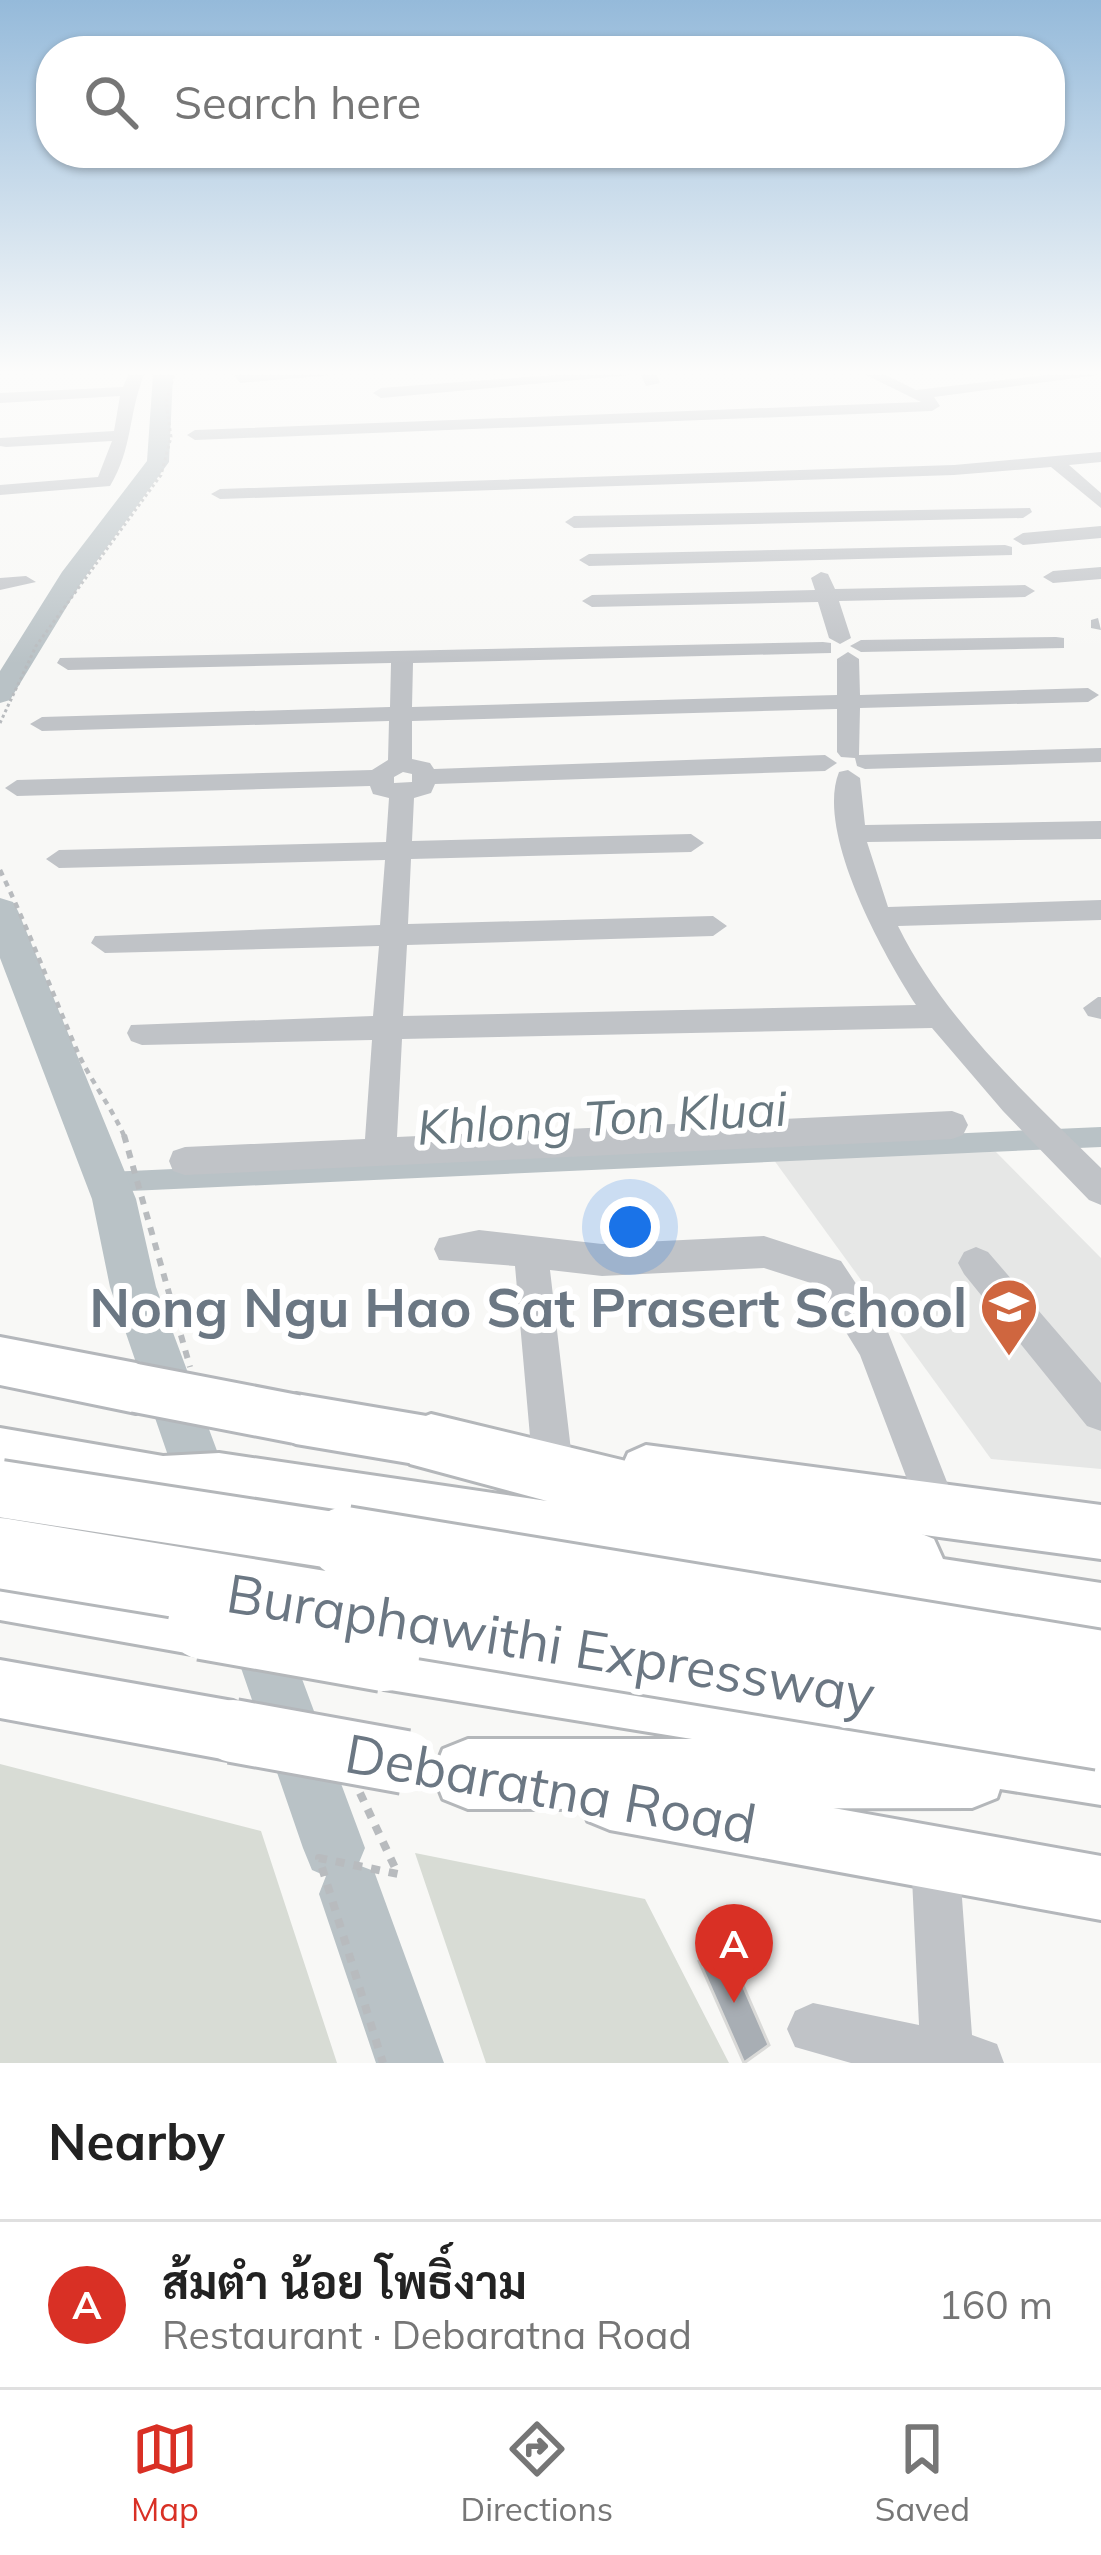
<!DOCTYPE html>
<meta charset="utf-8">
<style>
body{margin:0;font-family:Mulish,Sarabun,sans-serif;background:#f2f2f2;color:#222}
.you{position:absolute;left:630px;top:1227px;width:42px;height:42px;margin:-30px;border:9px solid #fff;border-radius:50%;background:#1a73e8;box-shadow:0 0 0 18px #1a73e833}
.badge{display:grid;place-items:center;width:78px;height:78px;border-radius:50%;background:#d93025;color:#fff;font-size:39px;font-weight:700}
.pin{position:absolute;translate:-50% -99px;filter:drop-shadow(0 3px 6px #0008)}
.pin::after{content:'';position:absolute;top:63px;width:42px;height:36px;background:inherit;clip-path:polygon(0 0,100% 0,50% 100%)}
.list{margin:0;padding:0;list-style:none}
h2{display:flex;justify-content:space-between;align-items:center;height:156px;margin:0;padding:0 48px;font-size:51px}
h2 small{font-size:39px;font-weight:400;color:#767676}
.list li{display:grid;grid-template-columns:78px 1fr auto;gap:36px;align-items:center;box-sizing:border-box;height:168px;padding:0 48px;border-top:3px solid #e0e0e0}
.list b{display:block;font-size:45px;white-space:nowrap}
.list p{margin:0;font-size:39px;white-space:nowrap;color:#767676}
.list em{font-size:39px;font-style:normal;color:#767676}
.icon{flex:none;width:66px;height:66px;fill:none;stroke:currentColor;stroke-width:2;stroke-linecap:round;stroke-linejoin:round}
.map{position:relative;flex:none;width:1101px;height:2063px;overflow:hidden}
.search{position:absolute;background:#fff;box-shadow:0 3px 9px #0004;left:36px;right:36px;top:36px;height:132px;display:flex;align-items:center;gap:30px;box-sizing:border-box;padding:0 42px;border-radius:48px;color:#767676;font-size:45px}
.sheet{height:324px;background:#fff}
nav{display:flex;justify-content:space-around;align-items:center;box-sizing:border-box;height:168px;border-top:3px solid #e0e0e0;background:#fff;font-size:33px;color:#767676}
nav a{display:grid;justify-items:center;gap:6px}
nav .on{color:#d93025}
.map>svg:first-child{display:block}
</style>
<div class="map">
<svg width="1101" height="2063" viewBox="0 0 1101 2063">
<rect width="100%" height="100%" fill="#f8f8f6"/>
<path fill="#e6e7e6" d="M996,1152L1101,1258V1469L991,1459L771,1156Z"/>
<path fill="#d8dcd5" d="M0,1764L261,1831L337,2063H0Z
M415,1853L645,1899L729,2063H486Z"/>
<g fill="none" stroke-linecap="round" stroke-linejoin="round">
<path fill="#b9c2c6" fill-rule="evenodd" d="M1101,1127V1147L108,1192L100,1189L96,1182L100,1175L108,1172Z"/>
<path fill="#b9c2c6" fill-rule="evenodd" d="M153,375H173L169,462L83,580L10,700L0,703V671L62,572L147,461Z
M0,898L13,902L18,911L136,1199L156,1287L365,1848L358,1865L374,1871L444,2063H376L319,1894L326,1876L312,1870L303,1848L110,1287L92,1199L0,958Z"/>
</g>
<path fill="#a8aeb4" stroke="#dadad8" stroke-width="3" d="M725,1944L769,2045L744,2063L699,1961Z"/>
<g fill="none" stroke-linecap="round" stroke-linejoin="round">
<g stroke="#b4b7bb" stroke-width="6">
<path id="major" d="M0,1337L136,1363L153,1371L161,1388L153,1405L136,1413L0,1385Z
M296,1394L456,1421L474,1428L481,1446L474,1464L456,1471L296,1444L278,1437L271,1419L278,1401Z
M646,1445L1101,1505V1559L646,1497L628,1489L620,1471L628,1453Z
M0,1660L233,1701L254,1710L263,1731L254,1752L233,1761L0,1718Z
M610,1768L1101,1856V1920L610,1830L588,1821L579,1799L588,1777Z"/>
</g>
<g stroke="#b4b7ba" stroke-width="6">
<path id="highway" d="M431,1414L912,1530L934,1539L943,1559L1101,1583V1647L219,1513L163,1516L0,1488V1428L163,1456L219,1453L547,1501L410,1464L402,1443L410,1422Z
M0,1556L203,1592L226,1601L235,1624L226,1647L203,1656L0,1620Z
M384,1623L1101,1735V1805L1000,1789L997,1798L972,1808L468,1809L443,1799L433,1774L443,1749L468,1739H692L384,1689L361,1679L351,1656L361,1633Z"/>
</g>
<path stroke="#b8bbbe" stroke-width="3" stroke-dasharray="3 3" stroke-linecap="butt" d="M0,723L36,646L161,475L171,437L166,402L174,375"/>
<path stroke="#b8bbbe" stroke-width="4.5" stroke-dasharray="6 6" stroke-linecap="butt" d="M0,870C28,928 50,987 75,1046C88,1078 111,1105 125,1138"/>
<path stroke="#b8bbbe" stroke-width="6" stroke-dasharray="8 8" stroke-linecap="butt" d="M124,1135L190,1367"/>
<path stroke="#b8bbbe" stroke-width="8" stroke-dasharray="9 9" stroke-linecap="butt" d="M360,1793L398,1874L319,1858L383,2063"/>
<path fill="#c0c3c7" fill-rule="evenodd" d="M128,375H144C128,415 133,448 110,486L0,495V485L98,477L112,441L6,447L0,446V438L114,431L120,396L0,403V393L123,387Z
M234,375H333L240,383Z
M555,375H632L381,398L373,393L381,388Z
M641,375H657L660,383L646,386Z
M866,375H886L916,390L1046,375H1098L934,397L940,406L932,411L195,440L187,435L195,430L921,402Z
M1101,452V462L1069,465L1101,493V508L1051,467L954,475L220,499L211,494L220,489L954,465Z
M1030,508L1032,512L1023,518L574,528L565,522L574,516Z
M1101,526V538L1023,545L1013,539L1023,533Z
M1005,545L1012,547V555L589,566L579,560L589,554Z
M1101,567V579L1053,583L1043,577L1053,571Z
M821,572L828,574L835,589L1025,585L1035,591L1025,597L839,601L851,638L840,644L829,638L818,602L592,607L582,601L592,595L815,590L811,578Z
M0,578L26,576L36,582L0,590Z
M1098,618L1101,630L1091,628V620Z
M1056,637L1064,638V648L861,652L850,646L861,640Z
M823,642L831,643V653L413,663L412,707L837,695V659L848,652L859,659L860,695L1088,688L1099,695L1088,702L860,708L859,755L1101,748V762L865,769L857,766L855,758L841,757L837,752V709L412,721V759L430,763L434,769L825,755L837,763L825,771L435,784L431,793L414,798L412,841L691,834L704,843L691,852L411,859L408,924L713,916L727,926L713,936L407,945L403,1016L916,1005C883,954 815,832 839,772L848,770L860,778L865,825L1101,821V839L867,842L888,907L1101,900V920L898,926C945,1021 1027,1095 1101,1168V1205L1089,1200L1003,1111L932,1028L402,1039L397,1137L952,1111L963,1115L968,1125L963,1135L952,1139L185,1175L173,1171L169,1161L173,1151L185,1147L365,1139L372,1040L142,1045L131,1041L127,1033L131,1025L373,1016L379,946L105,953L91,943L95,936L380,925L385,860L59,868L46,859L59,850L386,842L389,798L373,794L370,786L17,796L5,788L17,780L372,770L388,760L389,721L42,731L30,724L42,717L390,707L391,663L68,670L57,663L60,658ZM403,772L412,774V782L394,783V777Z
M1098,997H1101V1019L1088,1016L1083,1008Z
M479,1230L602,1244L764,1236L841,1261L888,1332L958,1510L952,1524L938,1530L924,1524L860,1355L817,1285L764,1268L602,1276L550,1270L572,1459L566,1473L552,1479L538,1473L532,1459L515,1266L439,1260L434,1249L439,1238Z
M976,1247L988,1252L1101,1383V1431L1087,1426L964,1274L958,1263L964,1252Z
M935,1833L952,1840L959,1857L972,2035L997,2044L1004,2063H851L795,2047L787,2029L795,2011L813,2003L919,2025L911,1857L918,1840Z"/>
<use href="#major" fill="#fff" fill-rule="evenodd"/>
<use href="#highway" fill="#fff" fill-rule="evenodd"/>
<g stroke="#b4b7bb" stroke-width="54" stroke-linecap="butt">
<path id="major-bridge-far1" d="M136,1388L296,1419"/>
</g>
<g stroke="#b4b7bb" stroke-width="68" stroke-linecap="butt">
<path id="major-bridge" d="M233,1731L405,1762"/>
</g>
<g stroke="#b4b7ba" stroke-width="62" stroke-linecap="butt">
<path id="highway-bridge-far1" d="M0,1489L365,1545"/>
</g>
<g stroke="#b4b7ba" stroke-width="76" stroke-linecap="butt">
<path id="highway-bridge" d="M345,1542L1101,1666
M0,1553L1101,1734
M203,1624L384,1656"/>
</g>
<use href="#major-bridge-far1" stroke="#fff" stroke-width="48"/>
<use href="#major-bridge" stroke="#fff" stroke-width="62"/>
<use href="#highway-bridge-far1" stroke="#fff" stroke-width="56"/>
<use href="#highway-bridge" stroke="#fff" stroke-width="70"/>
</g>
<linearGradient id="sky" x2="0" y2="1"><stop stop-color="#95bada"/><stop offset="0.56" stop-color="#fcfcfb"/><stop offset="1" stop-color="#fcfcfb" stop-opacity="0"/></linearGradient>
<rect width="1101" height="664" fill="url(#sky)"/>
<defs>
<g id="school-pin" transform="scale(3)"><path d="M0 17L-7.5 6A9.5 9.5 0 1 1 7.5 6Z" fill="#cf663f" stroke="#fff"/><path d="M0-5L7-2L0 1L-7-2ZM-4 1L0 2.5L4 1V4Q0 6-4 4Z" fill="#fff"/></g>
</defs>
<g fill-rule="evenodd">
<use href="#school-pin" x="1009" y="1307"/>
</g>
<g text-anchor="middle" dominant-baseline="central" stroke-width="12" stroke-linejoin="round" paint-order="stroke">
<g font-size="48" font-style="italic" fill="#67777f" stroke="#fff">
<text transform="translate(602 1117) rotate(-3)">Khlong Ton Kluai</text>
</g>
<g font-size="54" font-weight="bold" fill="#6b7783" stroke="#fff" text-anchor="end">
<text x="967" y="1307">Nong Ngu Hao Sat Prasert School</text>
</g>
<g font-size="54" fill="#6b7783" stroke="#fff">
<text transform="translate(551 1643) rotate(9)">Buraphawithi Expressway</text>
<text transform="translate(551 1788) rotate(10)">Debaratna Road</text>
</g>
</g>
</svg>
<div class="you"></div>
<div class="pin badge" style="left:734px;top:2003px">A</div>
<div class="search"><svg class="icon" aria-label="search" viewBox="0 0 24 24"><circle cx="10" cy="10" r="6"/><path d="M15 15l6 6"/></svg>Search here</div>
</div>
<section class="sheet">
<h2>Nearby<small></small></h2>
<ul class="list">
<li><span class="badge">A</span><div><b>ส้มตำ น้อย โพธิ์งาม</b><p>Restaurant · Debaratna Road</p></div><em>160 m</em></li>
</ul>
</section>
<nav>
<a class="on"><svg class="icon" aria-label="map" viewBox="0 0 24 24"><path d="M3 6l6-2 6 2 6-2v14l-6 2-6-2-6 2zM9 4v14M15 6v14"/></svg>Map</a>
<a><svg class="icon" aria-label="directions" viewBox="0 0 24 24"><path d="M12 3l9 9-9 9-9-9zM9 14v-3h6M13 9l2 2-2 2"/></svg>Directions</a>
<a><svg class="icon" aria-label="saved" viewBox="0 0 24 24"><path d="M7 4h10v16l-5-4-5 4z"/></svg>Saved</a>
</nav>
